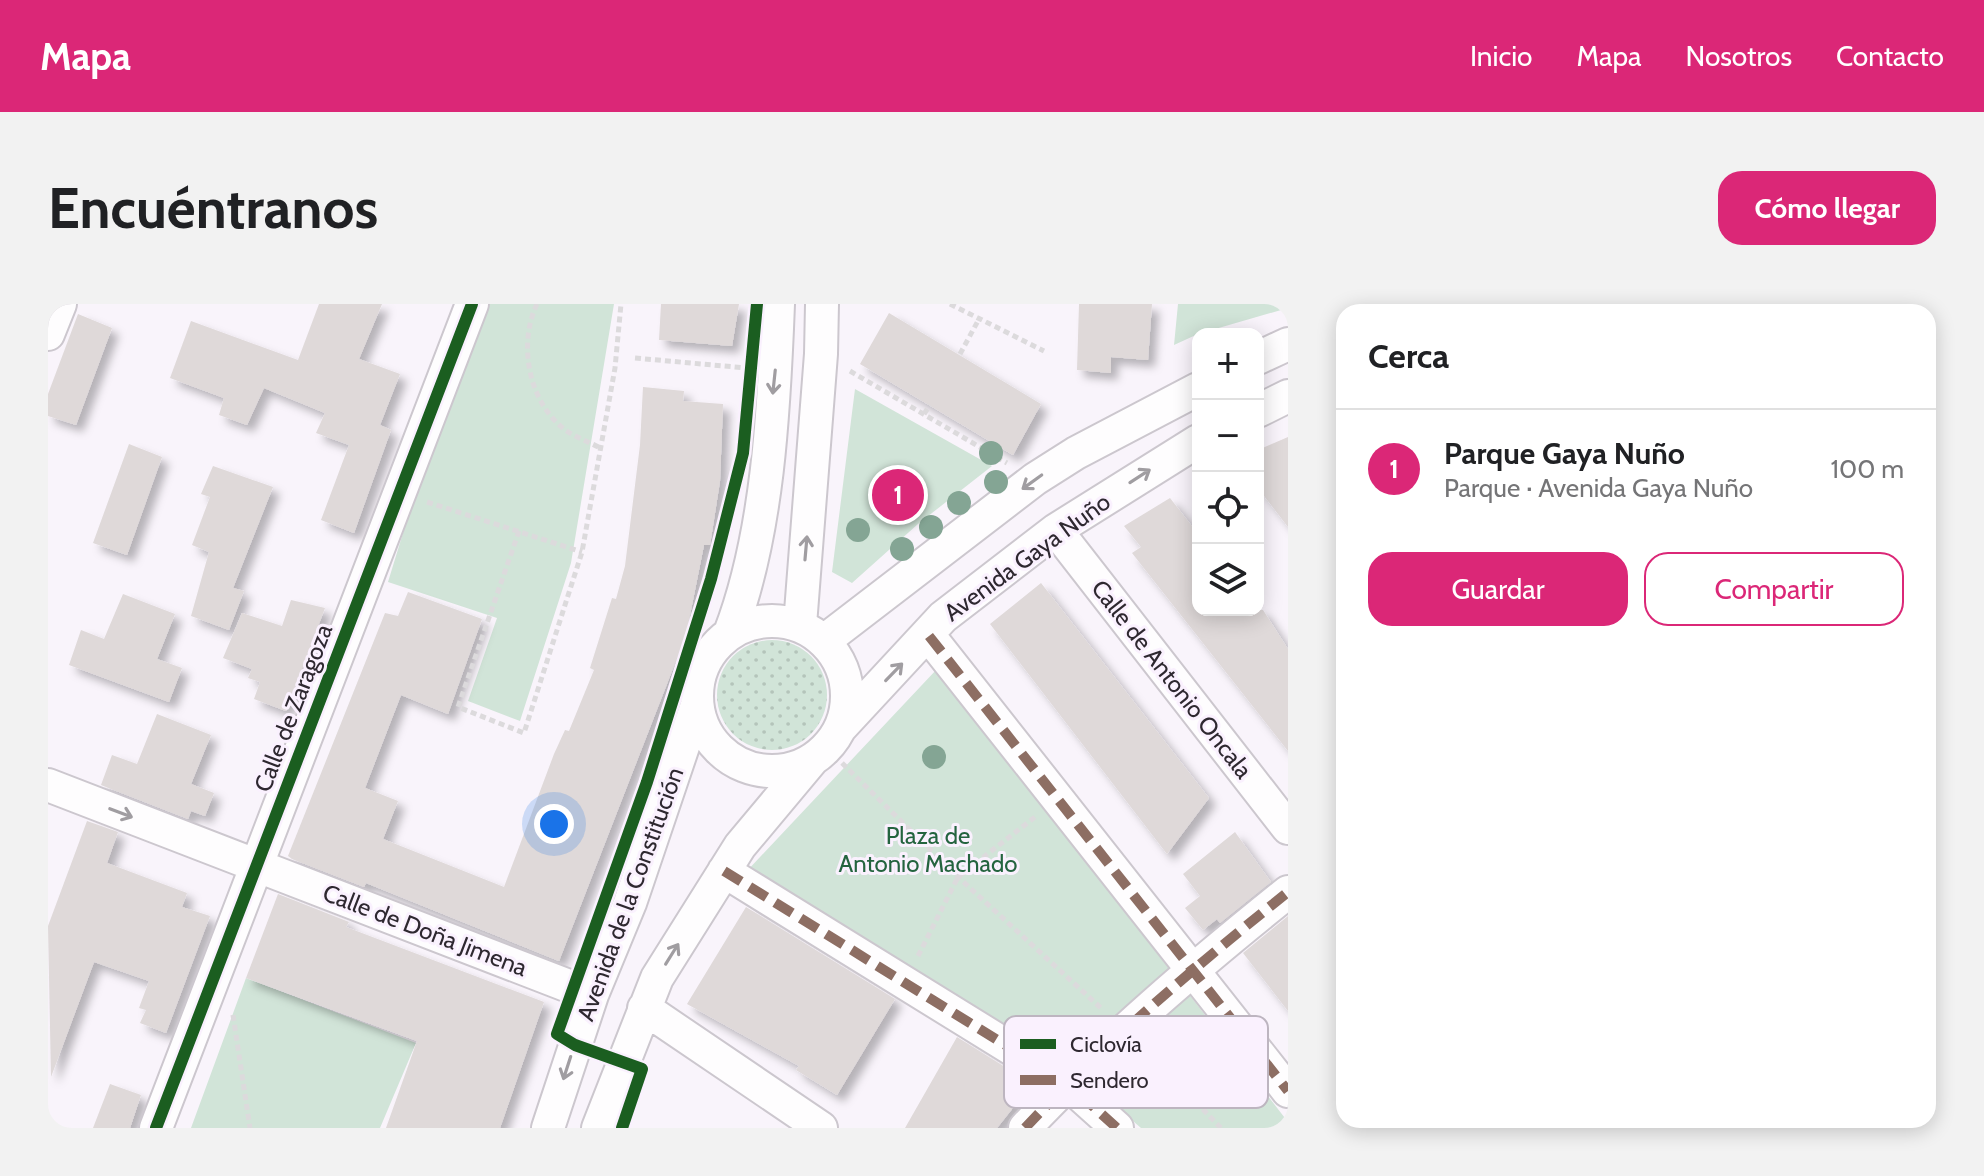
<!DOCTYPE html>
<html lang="es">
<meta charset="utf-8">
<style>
body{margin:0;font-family:Cabin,sans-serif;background:#f2f2f2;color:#202124}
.controls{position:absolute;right:24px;top:24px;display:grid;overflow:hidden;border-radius:16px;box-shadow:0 4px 20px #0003}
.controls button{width:72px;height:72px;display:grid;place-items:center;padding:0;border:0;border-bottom:2px solid #e0e0e0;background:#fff;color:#202124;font:40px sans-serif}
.you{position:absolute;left:506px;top:520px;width:28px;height:28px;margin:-20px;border:6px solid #fff;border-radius:50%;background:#1a73e8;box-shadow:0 0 0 12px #1a73e833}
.badge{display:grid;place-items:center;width:52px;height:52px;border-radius:50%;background:#db2777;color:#fff;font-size:26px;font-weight:700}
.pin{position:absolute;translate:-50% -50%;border:4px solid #fff;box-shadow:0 2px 8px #0006}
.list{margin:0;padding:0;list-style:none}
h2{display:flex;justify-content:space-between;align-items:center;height:104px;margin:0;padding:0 32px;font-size:34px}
h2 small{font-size:26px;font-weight:400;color:#757577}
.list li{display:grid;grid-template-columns:52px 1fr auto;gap:24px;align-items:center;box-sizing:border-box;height:120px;padding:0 32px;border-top:2px solid #e0e0e0}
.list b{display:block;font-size:30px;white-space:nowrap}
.list p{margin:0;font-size:26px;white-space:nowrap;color:#757577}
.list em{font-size:26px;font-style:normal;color:#757577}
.actions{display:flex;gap:16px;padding:24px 32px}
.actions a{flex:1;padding:18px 0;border:2px solid #db2777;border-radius:24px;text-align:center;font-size:28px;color:#db2777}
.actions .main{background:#db2777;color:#fff}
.icon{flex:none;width:44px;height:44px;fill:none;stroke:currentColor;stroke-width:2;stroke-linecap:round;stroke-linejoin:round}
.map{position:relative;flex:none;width:1240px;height:824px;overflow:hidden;border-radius:24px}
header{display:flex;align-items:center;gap:48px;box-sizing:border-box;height:112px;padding:0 40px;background:#db2777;color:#fff}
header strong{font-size:38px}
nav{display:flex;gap:44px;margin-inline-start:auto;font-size:28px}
.intro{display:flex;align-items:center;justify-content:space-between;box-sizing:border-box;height:192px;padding:0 48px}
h1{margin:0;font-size:56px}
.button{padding:20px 36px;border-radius:24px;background:#db2777;color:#fff;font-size:28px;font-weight:700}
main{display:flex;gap:48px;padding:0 48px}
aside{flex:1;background:#fff;border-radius:24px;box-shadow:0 4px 20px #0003}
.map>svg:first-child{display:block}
</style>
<header>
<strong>Mapa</strong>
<nav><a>Inicio</a><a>Mapa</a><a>Nosotros</a><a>Contacto</a></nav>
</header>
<div class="intro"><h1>Encuéntranos</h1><a class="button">Cómo llegar</a></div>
<main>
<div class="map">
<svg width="1240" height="824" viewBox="0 0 1240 824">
<defs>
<pattern id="grass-dots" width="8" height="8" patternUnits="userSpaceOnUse" patternTransform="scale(2)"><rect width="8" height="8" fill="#d1e4d8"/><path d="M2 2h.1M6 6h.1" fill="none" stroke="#b4c4ba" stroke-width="1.8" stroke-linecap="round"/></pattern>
<filter id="shadow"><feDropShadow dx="7" dy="7" stdDeviation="4" flood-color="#0004"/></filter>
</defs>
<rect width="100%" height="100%" fill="#f9f4fb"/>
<path fill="url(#grass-dots)" d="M669 391a55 55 0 1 1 110 0a55 55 0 1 1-110 0Z"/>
<path fill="#d1e4d8" d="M436,0H566L523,259L472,417L420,397L449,314L340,278L370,180Z
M1130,0H1240V4L1150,30L1126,41Z
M807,85L944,162L870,220L804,279L784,268Z
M889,365L1240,818V824H1093L1032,771L697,569Z
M198,674L368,739L332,824H143Z"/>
<path fill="#dfd9d9" filter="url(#shadow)" d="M271,0H334L311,55L352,70L332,121L343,126L306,229L273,216L301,141L268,129L277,109L216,84L199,121L171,111L176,94L122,74L143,17L250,56Z
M613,0H691L684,42L611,36Z
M1031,0H1104L1100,56L1063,53V69L1029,66Z
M841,9L993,100L965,151L812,60Z
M30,10L64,24L28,121L0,112V90Z
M595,83L636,87L635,97L675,100L672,177L662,241H656L638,331L511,657L318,579L316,583L244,555L240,552L337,309L350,312L360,288L434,315L400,410L353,391L317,484L350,497L335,535L456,583L506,450L517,426L521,427L546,366L542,364L564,294L568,295L577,262L592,141Z
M1240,133V223L1210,184V146Z
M81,140L114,153L79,251L45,239Z
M165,162L225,183L185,284L196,287L181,326L143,312L161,248L144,241L162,193L153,190Z
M1122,194L1150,230V306H1215L1240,345V447L1084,249L1093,243L1076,222Z
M993,279L1161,494L1119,550L942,320Z
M75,290L127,310L109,355L134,364L121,398L21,361L33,326L56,335Z
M243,296L277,304L238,407L206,395L212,378L200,374L204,365L175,354L194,309L234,322Z
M109,410L163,431L143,480L166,489L157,512L143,507L140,515L53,481L64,451L89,460Z
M39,517L70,528L59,559L139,589L134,603L162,612L118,729L92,719L98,706L91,704L101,677L46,658L3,773L0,622Z
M1187,528L1223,578L1172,619L1169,615L1155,626L1137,604L1152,592L1135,570Z
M230,590L301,618L298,623L496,698L452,824H338L369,737L198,674Z
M698,603L847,695L789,791L748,766L751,762L639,700Z
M1240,612V707L1195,649Z
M909,733L984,780L949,824H857Z
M62,780L93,791L82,824H45Z"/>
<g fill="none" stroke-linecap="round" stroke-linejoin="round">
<g stroke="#ccc7ce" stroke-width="36">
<path id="minor" d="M0,30L12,0
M1210,54L1240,40
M1210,107L1240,92
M1008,226L1240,524
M649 392a75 75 0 1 1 150 0a75 75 0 1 1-150 0Z
M752,321L773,50L774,0
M682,329C720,230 726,106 730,0
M881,332L1240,787
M776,337L987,175L1028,149L1150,85
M792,424L895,313L1008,226L1150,137
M0,481L544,691
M676,567L1019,779L1069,824
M596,704L773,824
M108,824L424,0
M500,824L544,691L582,599L649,401
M550,824L609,674L692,542L764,456
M977,824C1057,739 1149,661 1240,588"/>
</g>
<path stroke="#dcdadc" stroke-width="5" stroke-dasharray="6 4" stroke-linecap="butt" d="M489,0C470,39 480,97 516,125C526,133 542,138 554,145
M902,0L996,47
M912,50L931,15
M587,54L698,64
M802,67L959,159
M876,110L882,101
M379,198L534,248
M471,227L410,403L476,429L534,248L567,64L573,0
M794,459L910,573L1054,705
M870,652L910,573L987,513
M185,711L202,824
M1099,748L1173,824"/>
<use href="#minor" stroke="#fefdfe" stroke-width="32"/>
<path stroke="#8d6e63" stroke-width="10" stroke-dasharray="20 10" stroke-linecap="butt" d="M881,332L1240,787
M676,567L1019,779L1069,824
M977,824C1057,739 1149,661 1240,588"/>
<g stroke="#faf1fe" stroke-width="17">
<path id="cycleway" d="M108,824L424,0
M574,824L594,765L527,741L509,730L599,478L663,275L695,149L709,0"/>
</g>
<use href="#cycleway" stroke="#1b5e20" stroke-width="12"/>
</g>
<g fill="#84a594">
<circle cx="943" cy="149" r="12"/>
<circle cx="948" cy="178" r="12"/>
<circle cx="911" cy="199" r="12"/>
<circle cx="883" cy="223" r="12"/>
<circle cx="810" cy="226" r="12"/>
<circle cx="854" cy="245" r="12"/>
<circle cx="886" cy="453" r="12"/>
</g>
<defs><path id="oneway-shaft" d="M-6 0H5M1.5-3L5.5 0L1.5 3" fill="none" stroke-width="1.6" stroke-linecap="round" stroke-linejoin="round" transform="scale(2)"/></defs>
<g stroke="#a09da1">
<use href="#oneway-shaft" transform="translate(726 78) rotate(96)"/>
<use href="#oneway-shaft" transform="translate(1092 172) rotate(-33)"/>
<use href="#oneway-shaft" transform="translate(984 178) rotate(144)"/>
<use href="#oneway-shaft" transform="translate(758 244) rotate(-85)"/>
<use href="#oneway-shaft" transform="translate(846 368) rotate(-46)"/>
<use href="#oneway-shaft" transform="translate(73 509) rotate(21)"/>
<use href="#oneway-shaft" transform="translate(624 650) rotate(-58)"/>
<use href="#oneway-shaft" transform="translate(519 764) rotate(108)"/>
</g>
<g text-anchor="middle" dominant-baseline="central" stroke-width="6" stroke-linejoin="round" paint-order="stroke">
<g font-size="24" fill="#2e2830" stroke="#faf1fe">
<text transform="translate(979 253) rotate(-36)">Avenida Gaya Nuño</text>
<text transform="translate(1124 375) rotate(52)">Calle de Antonio Oncala</text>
<text transform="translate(245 404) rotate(-69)">Calle de Zaragoza</text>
<text transform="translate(582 590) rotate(-70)">Avenida de la Constitución</text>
<text transform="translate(377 626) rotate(21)">Calle de Doña Jimena</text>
</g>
<g font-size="24" fill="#24643f" stroke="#faf1fe">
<text x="880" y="531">Plaza de<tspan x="880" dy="28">Antonio Machado</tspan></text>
</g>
</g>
<rect x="956" y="712" width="264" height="92" rx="12" fill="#faf1fe" stroke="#bdb5c0" stroke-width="2"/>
<rect x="972" y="735" width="36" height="10" fill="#1b5e20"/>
<rect x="972" y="771" width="36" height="10" fill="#8d6e63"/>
<g font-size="22" fill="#2e2830">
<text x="1022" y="748">Ciclovía</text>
<text x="1022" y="784">Sendero</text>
</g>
</svg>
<div class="controls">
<button>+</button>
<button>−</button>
<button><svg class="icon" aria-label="locate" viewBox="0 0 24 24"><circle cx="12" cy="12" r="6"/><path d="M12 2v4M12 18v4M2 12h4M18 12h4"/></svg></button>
<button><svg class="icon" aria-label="layers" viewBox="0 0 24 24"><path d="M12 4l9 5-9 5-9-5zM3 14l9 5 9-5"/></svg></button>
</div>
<div class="you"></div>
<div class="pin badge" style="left:850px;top:191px">1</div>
</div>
<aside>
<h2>Cerca<small></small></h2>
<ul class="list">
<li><span class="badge">1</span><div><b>Parque Gaya Nuño</b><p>Parque · Avenida Gaya Nuño</p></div><em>100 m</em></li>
</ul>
<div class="actions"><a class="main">Guardar</a><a>Compartir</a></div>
</aside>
</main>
